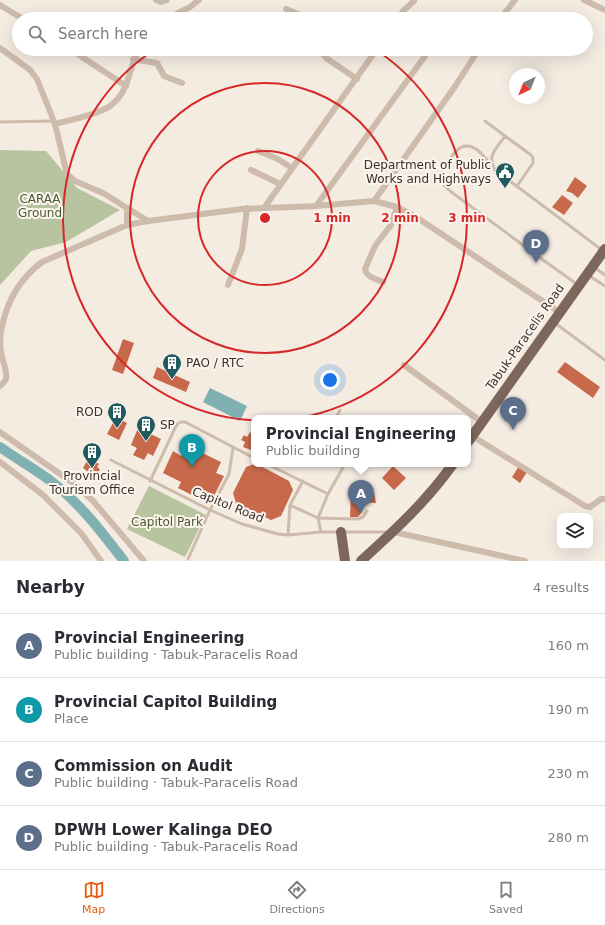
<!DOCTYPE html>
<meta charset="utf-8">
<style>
body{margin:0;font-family:"DejaVu Sans",sans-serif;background:#f2f2f3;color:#2b2b33}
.controls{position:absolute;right:12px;bottom:12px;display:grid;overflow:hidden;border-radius:8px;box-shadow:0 4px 16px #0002}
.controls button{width:36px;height:36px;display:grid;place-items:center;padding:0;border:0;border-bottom:1px solid #e1e1e2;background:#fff;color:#2b2b33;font:20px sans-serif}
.compass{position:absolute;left:509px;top:68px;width:36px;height:36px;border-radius:50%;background:#fff;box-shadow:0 4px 16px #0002;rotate:223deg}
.you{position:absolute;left:330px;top:380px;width:14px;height:14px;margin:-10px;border:3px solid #fff;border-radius:50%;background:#1a73e8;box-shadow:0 0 0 6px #1a73e833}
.badge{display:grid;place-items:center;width:26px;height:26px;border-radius:50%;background:#ea580c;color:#fff;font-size:13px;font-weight:700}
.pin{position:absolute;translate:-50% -33px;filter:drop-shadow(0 1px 2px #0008)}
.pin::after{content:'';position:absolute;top:21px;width:14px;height:12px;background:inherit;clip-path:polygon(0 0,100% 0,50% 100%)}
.popup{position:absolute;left:251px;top:415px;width:220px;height:52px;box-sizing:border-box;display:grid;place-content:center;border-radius:8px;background:#fff;filter:drop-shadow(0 1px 3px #0005);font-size:13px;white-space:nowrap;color:#7c7c81}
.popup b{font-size:15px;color:#2b2b33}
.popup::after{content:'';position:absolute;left:50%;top:100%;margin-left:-8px;border:8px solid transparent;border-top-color:#fff}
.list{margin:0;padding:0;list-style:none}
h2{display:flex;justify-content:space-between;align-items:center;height:52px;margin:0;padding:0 16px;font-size:17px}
h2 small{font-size:13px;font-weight:400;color:#7c7c81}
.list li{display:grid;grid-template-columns:26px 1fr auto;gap:12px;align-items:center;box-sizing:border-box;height:64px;padding:0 16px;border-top:1px solid #e1e1e2}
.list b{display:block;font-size:15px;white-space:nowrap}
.list p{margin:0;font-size:13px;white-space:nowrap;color:#7c7c81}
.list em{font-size:13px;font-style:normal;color:#7c7c81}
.icon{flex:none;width:22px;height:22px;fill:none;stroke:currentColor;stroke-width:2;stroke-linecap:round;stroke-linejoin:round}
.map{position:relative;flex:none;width:605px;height:561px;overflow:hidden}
.search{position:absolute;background:#fff;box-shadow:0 4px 16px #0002;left:12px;right:12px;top:12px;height:44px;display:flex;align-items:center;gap:10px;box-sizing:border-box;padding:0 14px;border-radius:22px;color:#7c7c81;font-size:15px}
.sheet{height:308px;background:#fff}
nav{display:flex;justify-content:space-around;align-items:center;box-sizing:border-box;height:56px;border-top:1px solid #e1e1e2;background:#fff;font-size:11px;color:#7c7c81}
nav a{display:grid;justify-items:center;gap:2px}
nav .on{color:#ea580c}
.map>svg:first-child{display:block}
</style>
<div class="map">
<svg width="605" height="561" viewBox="0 0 605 561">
<rect width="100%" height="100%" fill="#f4ebe1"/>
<path fill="#b8c4a0" d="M0,150L46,151L77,188L120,210L66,242L31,251L0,285Z
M149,486L206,515L185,557L127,529Z"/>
<path fill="#7fb0b2" d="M210,388L247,406L240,421L203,402Z"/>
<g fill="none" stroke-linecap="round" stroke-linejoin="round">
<path stroke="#7fb0b2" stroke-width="10" d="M0,447C18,460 39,471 56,485C83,507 103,534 124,561"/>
</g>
<path fill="#c8694b" d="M575,177L587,186L578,198L572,193L566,191Z
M562,195L573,203L564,215L552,207Z
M123,339L134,343L123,374L112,370Z
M565,362L600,387L593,398L557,372Z
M157,367L190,382L186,392L153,378Z
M116,417L127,423L119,440L107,434Z
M138,428L161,439L153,456L148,453L144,460L133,455L137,448L131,445Z
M250,432L254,435V445L251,450L243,447L245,442L241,440L244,435L247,437Z
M186,445L221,462L216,473L224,476L213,498L194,489L192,495L178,488L181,482L163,473L173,451L181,456Z
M93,460L99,464L97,467L100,469L96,476L93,474L91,477L85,474L87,471L83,468L87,461L91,464Z
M254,464H257L289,481L293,490L281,516L271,520L236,503L233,493L246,467Z
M393,466L406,478L394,490L382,478Z
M519,466L527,472L520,483L512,477Z
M351,492H374L376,503L363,502L362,512L358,517H350Z"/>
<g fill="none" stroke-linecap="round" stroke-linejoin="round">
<path stroke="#cdbbac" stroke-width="3" d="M485,121L505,136C497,148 486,156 495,170L602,250
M0,122L53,121
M505,136L531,155L533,158V163L517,186
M491,165C487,160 482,153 476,149C458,137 448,163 441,175C441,183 445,186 450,191L539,257L578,285
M595,268L605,275
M588,275L605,286
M555,323L605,360
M336,418L340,410
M111,460L210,510L242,524L278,534L288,535L321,532H388
M267,464L328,494
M150,481L177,424L181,422H185L254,458
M290,505L318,518L358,519L363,517L367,511
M321,532L318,518L328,494L345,464
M288,535L290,505L303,481
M188,559L210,510L229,474L233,448"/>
<path stroke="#cdbbac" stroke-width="6" d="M156,0L161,2L167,0
M584,0L605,10
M0,5L23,19
M286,9L298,14L303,19
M167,19L190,7L199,0
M398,19L403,11L414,1
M500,19L515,0
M0,48L30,70L37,79L55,124L67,174L75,181L103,193L148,221L242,209L316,206L374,201L397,207L416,217L559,312
M70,49L126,86
M319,49L326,58L357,79
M133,59L157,63L164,76L182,83
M55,124C70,120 97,115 110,106C117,101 122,94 125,87C131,74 132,61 139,49
M258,151L276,158L292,168
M251,170L280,184
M374,201L456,85L479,49
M316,206L425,56
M264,208L377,49
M127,225V209
M383,282C376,279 366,277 365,269L375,246L391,225L397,207
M228,285L242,249L247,208
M404,365L482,422
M0,386C2,384 5,382 6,379C8,373 2,359 1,352C0,344 0,334 2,327C7,301 21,278 42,262L127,225L148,221
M0,432L76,485L94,502L144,561
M472,436L585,506L590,507L601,499H605
M0,462L43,495L81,533L101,561
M394,532L525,561"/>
<path stroke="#7d675c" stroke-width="10" d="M468,442L605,249
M341,532L345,561
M361,561C395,530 426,502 453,464"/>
</g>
<g fill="none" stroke="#d62828" stroke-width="2">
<circle cx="265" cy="218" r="67"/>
<circle cx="265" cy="218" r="135"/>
<path d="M232 19A202 202 0 0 1 298 19M376 50A202 202 0 1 1 154 50"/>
</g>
<defs>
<g id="civic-pin" transform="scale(1)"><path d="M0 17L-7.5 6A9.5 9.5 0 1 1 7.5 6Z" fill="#1f5a5e" stroke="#fbf5ee"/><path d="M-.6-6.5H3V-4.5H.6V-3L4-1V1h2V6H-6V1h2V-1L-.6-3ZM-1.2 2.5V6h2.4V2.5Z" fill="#fff"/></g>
<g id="building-pin" transform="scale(1)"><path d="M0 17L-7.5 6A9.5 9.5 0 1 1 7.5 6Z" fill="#1f5a5e" stroke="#fbf5ee"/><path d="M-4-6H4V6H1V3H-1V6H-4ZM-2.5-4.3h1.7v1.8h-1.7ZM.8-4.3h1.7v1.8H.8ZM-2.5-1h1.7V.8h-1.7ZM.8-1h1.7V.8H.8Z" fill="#fff"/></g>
</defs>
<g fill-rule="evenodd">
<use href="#civic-pin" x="505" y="172"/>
<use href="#building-pin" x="172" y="363"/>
<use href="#building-pin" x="117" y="412"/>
<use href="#building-pin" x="146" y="425"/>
<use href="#building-pin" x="92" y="452"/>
</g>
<g text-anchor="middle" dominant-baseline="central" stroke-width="4" stroke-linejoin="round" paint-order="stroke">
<g font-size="12" fill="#3b302b" stroke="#fbf5ee" text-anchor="end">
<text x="491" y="165">Department of Public<tspan x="491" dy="14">Works and Highways</tspan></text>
<text x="186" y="363" text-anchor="start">PAO / RTC</text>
<text x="103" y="412">ROD</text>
<text x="160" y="425" text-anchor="start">SP</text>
<text x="92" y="476" text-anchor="middle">Provincial<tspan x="92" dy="14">Tourism Office</tspan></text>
</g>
<g font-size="12" fill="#4a5a2e" stroke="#fbf5ee">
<text x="40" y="199">CARAA<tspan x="40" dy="14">Ground</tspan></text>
<text x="167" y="522">Capitol Park</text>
</g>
<g font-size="12" fill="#3b302b" stroke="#fbf5ee">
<text transform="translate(525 337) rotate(-55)">Tabuk-Paracelis Road</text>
<text transform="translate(228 505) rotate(22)">Capitol Road</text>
</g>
</g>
<circle cx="265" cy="218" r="6" fill="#d62828" stroke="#fbf5ee" stroke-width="2"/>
<g font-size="12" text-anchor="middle" font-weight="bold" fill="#d62828" stroke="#fbf5ee" stroke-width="4" stroke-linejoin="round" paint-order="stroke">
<text x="332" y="222">1 min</text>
<text x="400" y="222">2 min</text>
<text x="467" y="222">3 min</text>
</g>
</svg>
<div class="controls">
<button><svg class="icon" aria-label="layers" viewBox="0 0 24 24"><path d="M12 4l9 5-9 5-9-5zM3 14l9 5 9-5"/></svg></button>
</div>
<svg class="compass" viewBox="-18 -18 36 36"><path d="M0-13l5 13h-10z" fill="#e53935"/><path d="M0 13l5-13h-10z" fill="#7c7c81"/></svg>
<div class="you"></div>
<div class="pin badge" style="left:361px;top:513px;background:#5c6f8a">A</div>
<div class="popup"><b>Provincial Engineering</b>Public building</div>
<div class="pin badge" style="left:192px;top:467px;background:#0f9aa8">B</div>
<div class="pin badge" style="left:513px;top:430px;background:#5c6f8a">C</div>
<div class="pin badge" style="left:536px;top:263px;background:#5c6f8a">D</div>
<div class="search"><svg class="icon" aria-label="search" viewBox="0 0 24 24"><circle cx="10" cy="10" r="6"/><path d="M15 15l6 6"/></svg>Search here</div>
</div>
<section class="sheet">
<h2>Nearby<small>4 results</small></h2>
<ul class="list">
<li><span class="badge" style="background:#5c6f8a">A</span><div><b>Provincial Engineering</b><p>Public building · Tabuk-Paracelis Road</p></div><em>160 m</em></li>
<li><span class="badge" style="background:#0f9aa8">B</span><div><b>Provincial Capitol Building</b><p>Place</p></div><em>190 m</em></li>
<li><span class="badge" style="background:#5c6f8a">C</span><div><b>Commission on Audit</b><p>Public building · Tabuk-Paracelis Road</p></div><em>230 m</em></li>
<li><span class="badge" style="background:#5c6f8a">D</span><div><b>DPWH Lower Kalinga DEO</b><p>Public building · Tabuk-Paracelis Road</p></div><em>280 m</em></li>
</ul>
</section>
<nav>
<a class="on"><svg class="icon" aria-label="map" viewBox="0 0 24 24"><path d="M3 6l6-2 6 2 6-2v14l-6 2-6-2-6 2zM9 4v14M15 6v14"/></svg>Map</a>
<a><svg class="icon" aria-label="directions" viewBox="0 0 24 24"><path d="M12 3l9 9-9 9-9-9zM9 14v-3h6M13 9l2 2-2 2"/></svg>Directions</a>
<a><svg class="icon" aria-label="saved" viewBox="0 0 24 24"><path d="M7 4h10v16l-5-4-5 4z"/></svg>Saved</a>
</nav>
